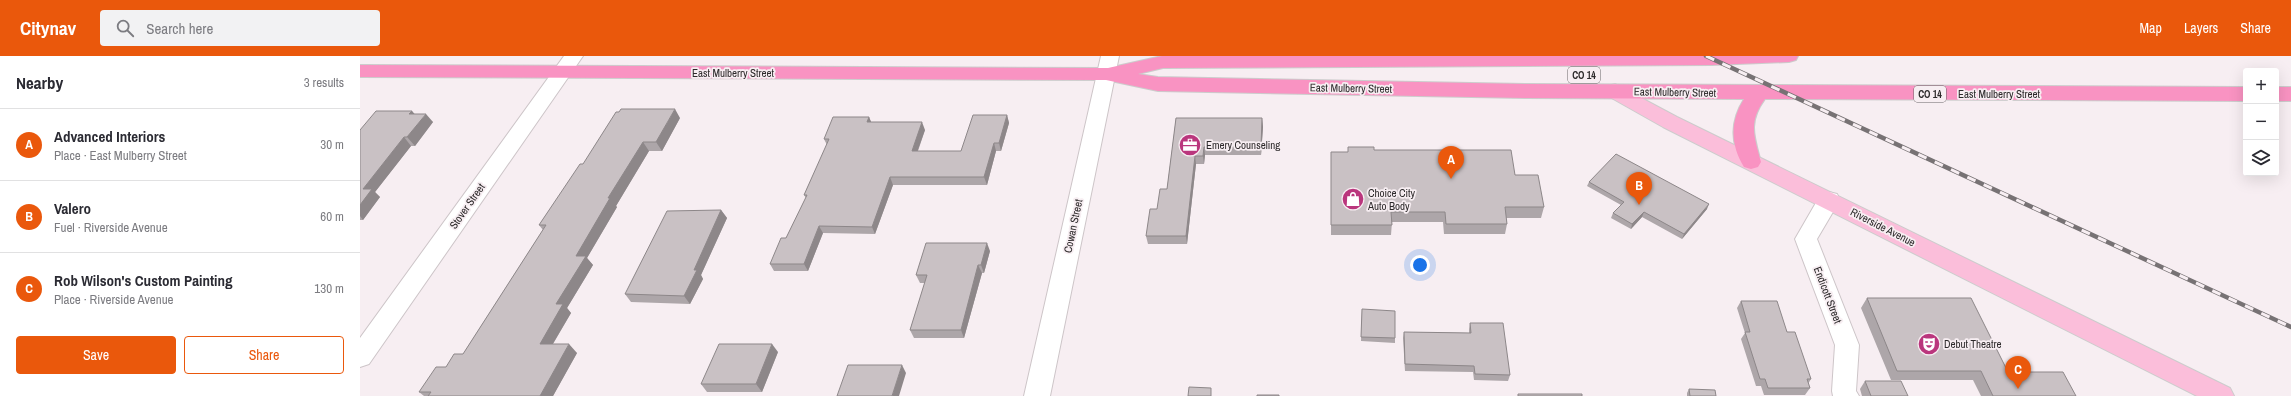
<!DOCTYPE html>
<meta charset="utf-8">
<style>
body{margin:0;font-family:"Archivo Narrow",sans-serif;background:#f2f2f3;color:#2b2b33}
.controls{position:absolute;right:12px;top:12px;display:grid;overflow:hidden;border-radius:4px;box-shadow:0 4px 16px #0002}
.controls button{width:36px;height:36px;display:grid;place-items:center;padding:0;border:0;border-bottom:1px solid #e1e1e2;background:#fff;color:#2b2b33;font:20px sans-serif}
.you{position:absolute;left:1060px;top:209px;width:14px;height:14px;margin:-10px;border:3px solid #fff;border-radius:50%;background:#1a73e8;box-shadow:0 0 0 6px #1a73e833}
.badge{display:grid;place-items:center;width:26px;height:26px;border-radius:50%;background:#ea580c;color:#fff;font-size:13px;font-weight:700}
.pin{position:absolute;translate:-50% -33px;filter:drop-shadow(0 1px 2px #0008)}
.pin::after{content:'';position:absolute;top:21px;width:14px;height:12px;background:inherit;clip-path:polygon(0 0,100% 0,50% 100%)}
.list{margin:0;padding:0;list-style:none}
h2{display:flex;justify-content:space-between;align-items:center;height:52px;margin:0;padding:0 16px;font-size:17px}
h2 small{font-size:13px;font-weight:400;color:#7c7c81}
.list li{display:grid;grid-template-columns:26px 1fr auto;gap:12px;align-items:center;box-sizing:border-box;height:72px;padding:0 16px;border-top:1px solid #e1e1e2}
.list b{display:block;font-size:15px;white-space:nowrap}
.list p{margin:0;font-size:13px;white-space:nowrap;color:#7c7c81}
.list em{font-size:13px;font-style:normal;color:#7c7c81}
.actions{display:flex;gap:8px;padding:12px 16px}
.actions a{flex:1;padding:9px 0;border:1px solid #ea580c;border-radius:4px;text-align:center;font-size:14px;color:#ea580c}
.actions .main{background:#ea580c;color:#fff}
.icon{flex:none;width:22px;height:22px;fill:none;stroke:currentColor;stroke-width:2;stroke-linecap:round;stroke-linejoin:round}
.map{position:relative;flex:none;width:1931px;height:340px;overflow:hidden}
header{display:flex;align-items:center;gap:24px;box-sizing:border-box;height:56px;padding:0 20px;background:#ea580c;color:#fff}
header strong{font-size:19px}
nav{display:flex;gap:22px;margin-inline-start:auto;font-size:14px}
.search{width:280px;height:36px;background:#f2f2f3;display:flex;align-items:center;gap:10px;box-sizing:border-box;padding:0 14px;border-radius:4px;color:#7c7c81;font-size:15px}
main{display:flex}
aside{flex:1;background:#fff}
.map>svg:first-child{display:block}
</style>
<header>
<strong>Citynav</strong>
<div class="search"><svg class="icon" aria-label="search" viewBox="0 0 24 24"><circle cx="10" cy="10" r="6"/><path d="M15 15l6 6"/></svg>Search here</div>
<nav><a>Map</a><a>Layers</a><a>Share</a></nav>
</header>
<main>
<aside>
<h2>Nearby<small>3 results</small></h2>
<ul class="list">
<li><span class="badge">A</span><div><b>Advanced Interiors</b><p>Place · East Mulberry Street</p></div><em>30 m</em></li>
<li><span class="badge">B</span><div><b>Valero</b><p>Fuel · Riverside Avenue</p></div><em>60 m</em></li>
<li><span class="badge">C</span><div><b>Rob Wilson's Custom Painting</b><p>Place · Riverside Avenue</p></div><em>130 m</em></li>
</ul>
<div class="actions"><a class="main">Save</a><a>Share</a></div>
</aside>
<div class="map">
<svg width="1931" height="340" viewBox="0 0 1931 340">
<rect width="100%" height="100%" fill="#f7eef2"/>
<g fill="none" stroke-linecap="round" stroke-linejoin="round">
<g stroke="#cdc5c8" stroke-width="2">
<path id="minor" d="M204,0H223L9,308L0,311V282Z
M741,0H759L690,340H664Z
M1469,136L1477,138L1480,144L1457,183L1499,289L1496,335L1499,340H1473L1472,335L1475,289L1435,183L1461,138Z"/>
</g>
<g stroke="#ccc" stroke-width="2">
<path id="major" d="M1255,28L1317,61L1870,332L1874,340H1837L1303,71L1248,40L1245,35L1248,30Z"/>
</g>
<g stroke="#ccc" stroke-width="2">
<path id="highway" d="M802,0H1438L1436,4L1429,6L1352,9L803,12L778,18L798,21L1165,28L1886,31V45L1405,43C1388,66 1394,80 1401,106L1398,111L1391,113L1384,111C1370,88 1370,65 1384,43L1165,42L798,35L746,24L0,21V9L748,12Z
M1916,31H1931V45H1916Z"/>
</g>
<use href="#minor" fill="#fff" fill-rule="evenodd"/>
<use href="#major" fill="#fbbeda" fill-rule="evenodd"/>
<use href="#highway" fill="#f993c2" fill-rule="evenodd"/>
<g stroke="#777274" stroke-width="4.5">
<path id="rail" d="M1346,0L1931,271"/>
</g>
<use href="#rail" stroke="#f7eef2" stroke-width="3" stroke-dasharray="9" stroke-linecap="butt"/>
</g>
<path fill="#ada6a9" d="M52,55L54,58L73,66L55,90H51L15,136L20,141L3,164H0V74Z
M647,59L649,67L641,95H636L627,129H533L515,178L463,177L448,215H414L410,208L426,182L446,142L444,139L467,89L464,83L509,61L511,66L565,74L558,95H601Z
M320,62L302,95H289L256,150L257,151L227,202L233,209L207,252L211,257L193,288L217,297L193,340H64L59,336L86,311L103,298L183,174L179,169L223,108Z
M816,62H902L903,71L901,99H845L844,108H836L827,188H788L786,180L807,133Z
M1014,94L1155,119L1184,151L1181,162H1146L1147,168L1145,178H1084L1083,166H1032L1031,179H971V96H988Z
M1229,126L1347,153L1322,183L1282,161L1271,173L1251,162L1253,157L1261,149L1227,130Z
M361,154L367,162L341,219L343,223L330,248L271,246L265,238Z
M630,195L624,217H622L604,282H554L550,274L565,227H560L556,219Z
M1507,242L1648,316L1716,340H1621L1613,324H1531L1501,252Z
M1381,245L1427,276L1451,323L1448,328L1450,332L1445,339H1404L1401,330H1396L1381,283L1385,277L1377,252Z
M1002,253L1035,282V287L1001,285Z
M1110,267L1150,319L1148,325L1114,324L1113,316L1045,315L1043,282L1044,276L1109,277V273Z
M418,296L402,336H347L341,328Z
M1505,325L1548,340H1502L1500,333Z
M1329,333L1356,340H1327V337Z"/>
<path fill="#8d8789" d="M315,53L320,62L302,95L296,86Z
M52,55L59,63L49,58Z
M66,58L73,66L55,90L47,81Z
M647,59L649,67L641,95L639,87Z
M509,61L512,68L507,66Z
M902,62L903,71L901,99V91Z
M562,66L565,74L555,102L552,95Z
M44,81L51,90L15,136L20,141L3,164L0,160V149L3,133Z
M283,86L289,95L256,150L257,151L227,202L233,209L207,252L211,257L188,296L180,288L216,200L248,142Z
M634,87L636,95L627,129L624,121Z
M844,91L845,99L844,108L843,100Z
M835,100L836,108L827,188L826,180Z
M530,121L533,129L515,178L512,171Z
M1349,148L1347,153L1322,183L1324,178Z
M361,154L367,162L341,219L343,223L330,248L324,240L334,214Z
M1284,156L1282,161L1271,173L1272,168Z
M459,170L463,177L448,215L444,208Z
M627,187L630,195L624,217L621,209Z
M618,209L622,217L604,282L601,274Z
M209,288L217,297L193,340H180Z
M412,288L418,296L402,336L396,328Z
M542,309L546,317L539,340H532Z"/>
<path fill="#c9c1c4" stroke="#8d8789" d="M261,53H315L296,86H283L248,142H250L216,200H226L196,248H203L180,288H209L180,340H68L71,336H59L76,311H86L94,298H103L186,169H179L220,108H223L256,56H259Z
M16,55H52L49,58H66L47,81H44L3,133H12L0,149V74Z
M613,59H647L639,87H634L624,121H530L512,171L459,170L444,208H410L421,182H426L447,139H444L469,83H464L473,61H509L507,66H562L552,95H601Z
M816,62H902L901,91H844L843,100H835L826,180H786L790,153H797L800,133H807Z
M988,91H1014V94H1151L1155,119H1178L1184,151H1145L1147,168H1086L1085,156H1031L1032,169H971V96H988Z
M1256,98L1349,148L1324,178L1284,156L1272,168L1253,157L1264,146L1229,126Z
M361,154L334,214H337L324,240L265,238L307,155Z
M566,187H627L621,209H618L601,274H550L567,219H556Z
M1507,242H1611L1648,316H1703L1716,340H1633L1621,315H1537Z
M1381,245H1417L1427,276H1435L1451,323H1447L1450,332H1408L1405,323H1400L1385,276H1390Z
M1002,253L1035,255V282L1001,281Z
M1110,267H1143L1150,319L1115,318L1114,310L1045,308L1044,276L1111,277Z
M359,288H412L396,328H341Z
M488,309H542L532,340H477Z
M1505,325H1541L1548,340H1511Z
M829,331L851,332V340H828Z
M1329,333L1355,334L1356,340H1330Z
M1158,338H1222V340H1158Z
M897,339H919V340H897Z"/>
<defs>
<g id="office-disc" transform="scale(1.15)"><circle r="9.5" fill="#ba367d" stroke="#f7eef2"/><path d="M-6-3h4V-5.5h4V-3h4V5H-6ZM-1-4.5V-3h2v-1.5ZM-6 0V1H6V0Z" fill="#fff"/></g>
<g id="shop-disc" transform="scale(1.15)"><circle r="9.5" fill="#ba367d" stroke="#f7eef2"/><path d="M-5-2.5h2.3a2.7 3.5 0 0 1 5.4 0H5L5.5 6h-11ZM-1.5-2.5h3a1.5 2.3 0 0 0-3 0Z" fill="#fff"/></g>
<g id="theatre-disc" transform="scale(1.15)"><circle r="9.5" fill="#ba367d" stroke="#f7eef2"/><path d="M-5-5.5Q0-4 5-5.5V0Q5 5 0 6Q-5 5-5 0ZM-3.3-2.5H-1v1.5H-3.3ZM1-2.5H3.3v1.5H1ZM-2.8 1Q0 5.5 2.8 1Z" fill="#fff"/></g>
</defs>
<g fill-rule="evenodd">
<use href="#office-disc" x="830" y="89"/>
<use href="#shop-disc" x="993" y="143"/>
<use href="#theatre-disc" x="1569" y="288"/>
</g>
<g text-anchor="middle" dominant-baseline="central" stroke-width="3.5" stroke-linejoin="round" paint-order="stroke">
<g fill="#f7eef2" stroke="#696466" stroke-width="1">
<rect x="1208" y="11" width="32" height="16" rx="3"/>
<rect x="1554" y="30" width="32" height="16" rx="3"/>
</g>
<g font-size="10" font-weight="bold" fill="#2c292a">
<text x="1224" y="19">CO 14</text>
<text x="1570" y="38">CO 14</text>
</g>
<g font-size="11" fill="#2c292a" stroke="#f7eef2">
<text x="373" y="17">East Mulberry Street</text>
<text transform="translate(991 32) rotate(1)">East Mulberry Street</text>
<text transform="translate(1315 36) rotate(1)">East Mulberry Street</text>
<text x="1639" y="38">East Mulberry Street</text>
<text transform="translate(107 150) rotate(-55)">Stover Street</text>
<text transform="translate(713 170) rotate(-78)">Cowan Street</text>
<text transform="translate(1523 171) rotate(27)">Riverside Avenue</text>
<text transform="translate(1468 239) rotate(69)">Endicott Street</text>
</g>
<g font-size="11" fill="#2c292a" stroke="#f7eef2" text-anchor="start">
<text x="846" y="89">Emery Counseling</text>
<text x="1008" y="137">Choice City<tspan x="1008" dy="13">Auto Body</tspan></text>
<text x="1584" y="288">Debut Theatre</text>
</g>
</g>
</svg>
<div class="controls">
<button>+</button>
<button>−</button>
<button><svg class="icon" aria-label="layers" viewBox="0 0 24 24"><path d="M12 4l9 5-9 5-9-5zM3 14l9 5 9-5"/></svg></button>
</div>
<div class="you"></div>
<div class="pin badge" style="left:1091px;top:123px">A</div>
<div class="pin badge" style="left:1279px;top:149px">B</div>
<div class="pin badge" style="left:1658px;top:333px">C</div>
</div>
</main>
